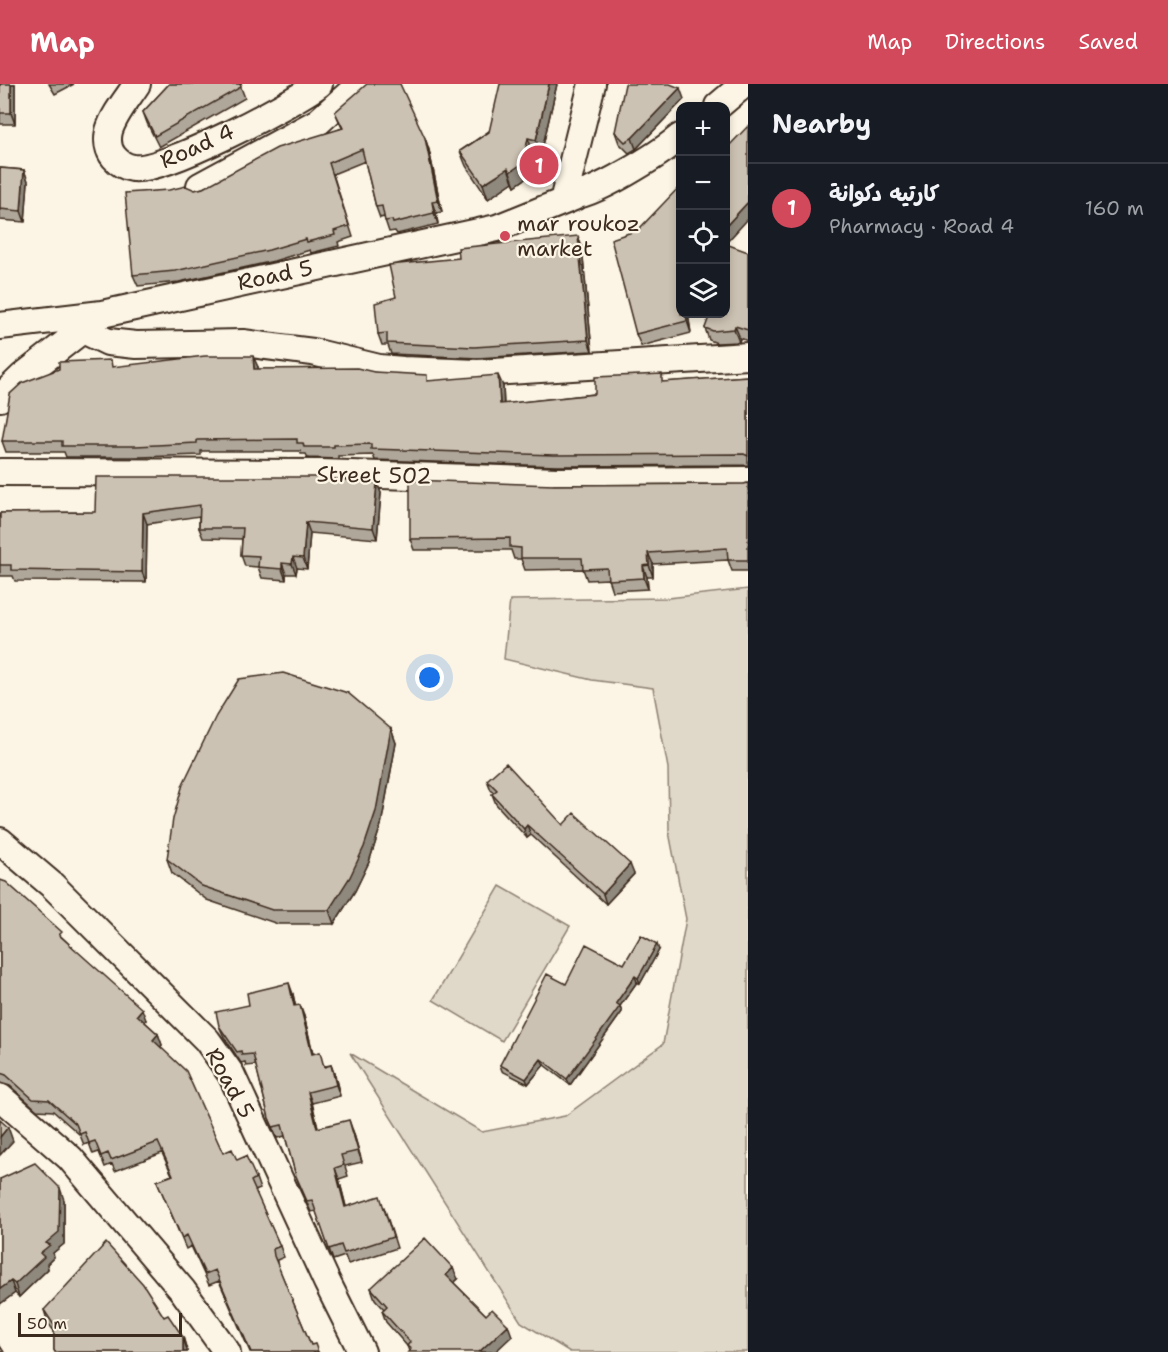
<!DOCTYPE html>
<meta charset="utf-8">
<style>
body{margin:0;font-family:"Shantell Sans","Playpen Sans Arabic",sans-serif;background:#242831;color:#f1f3f6}
.controls{position:absolute;right:18px;top:18px;display:grid;overflow:hidden;border-radius:12px;box-shadow:0 3px 9px #0003}
.controls button{width:54px;height:54px;display:grid;place-items:center;padding:0;border:0;border-bottom:2px solid #363941;background:#171b24;color:#f1f3f6;font:30px sans-serif}
.scale{position:absolute;left:18px;bottom:15px;width:164px;box-sizing:border-box;padding-left:6px;border:3px solid #3b2a1e;border-top:0;font-size:16px;line-height:21px;white-space:nowrap;color:#3b2a1e;-webkit-text-stroke:4px #fcf5e5;paint-order:stroke}
.you{position:absolute;left:430px;top:594px;width:21px;height:21px;margin:-15px;border:4px solid #fff;border-radius:50%;background:#1a73e8;box-shadow:0 0 0 9px #1a73e833}
.badge{display:grid;place-items:center;width:39px;height:39px;border-radius:50%;background:#d1495b;color:#fff;font-size:20px;font-weight:700}
.pin{position:absolute;translate:-50% -50%;border:3px solid #fff;box-shadow:0 2px 6px #0006}
.list{margin:0;padding:0;list-style:none}
h2{display:flex;justify-content:space-between;align-items:center;height:78px;margin:0;padding:0 24px;font-size:26px}
h2 small{font-size:20px;font-weight:400;color:#9ea1a6}
.list li{display:grid;grid-template-columns:39px 1fr auto;gap:18px;align-items:center;box-sizing:border-box;height:90px;padding:0 24px;border-top:2px solid #363941}
.list b{display:block;font-size:22px;white-space:nowrap}
.list p{margin:0;font-size:20px;white-space:nowrap;color:#9ea1a6}
.list em{font-size:20px;font-style:normal;color:#9ea1a6}
.icon{flex:none;width:33px;height:33px;fill:none;stroke:currentColor;stroke-width:2;stroke-linecap:round;stroke-linejoin:round}
.map{position:relative;flex:none;width:748px;height:1268px;overflow:hidden}
header{display:flex;align-items:center;gap:36px;box-sizing:border-box;height:84px;padding:0 30px;background:#d1495b;color:#fff}
header strong{font-size:28px}
nav{display:flex;gap:33px;margin-inline-start:auto;font-size:21px}
main{display:flex}
aside{flex:1;background:#171b24}
.map>svg:first-child{display:block}
</style>
<header>
<strong>Map</strong>
<nav><a>Map</a><a>Directions</a><a>Saved</a></nav>
</header>
<main>
<div class="map">
<svg width="748" height="1268" viewBox="0 0 748 1268">
<rect width="100%" height="100%" fill="#fcf5e5"/>
<filter id="ink" filterUnits="userSpaceOnUse"><feTurbulence type="fractalNoise" baseFrequency=".0167" numOctaves="2"/><feDisplacementMap in="SourceGraphic" scale="12" xChannelSelector="R" yChannelSelector="G"/><feConvolveMatrix kernelMatrix="1 2 1 2 8 2 1 2 1" color-interpolation-filters="sRGB"/></filter>
<g filter="url(#ink)">
<path fill="#e0d8c8" stroke="#8e8173" stroke-width="1.5" d="M748,505V1268H570L521,1238L350,969L482,1048L565,1032L663,960L686,835L669,748L668,684L653,604L592,596L504,575L510,516L668,514Z
M500,802L570,842L502,957L433,916Z"/>
<g fill="none" stroke-linecap="round" stroke-linejoin="round">
<g stroke="#3b2a1e" stroke-width="30">
<path id="street" d="M137,0C128,14 114,30 109,47C107,56 108,66 114,73C119,79 125,83 133,84C162,89 292,20 319,0
M592,0L565,109L569,112C592,113 661,69 680,53
M718,22L744,0
M200,102L318,38L360,0
M0,242L102,230L497,144L574,113
M83,246L108,258L136,261L243,259L313,268L379,284L403,286L478,289L748,272
M0,314L23,292L95,236
M0,388L321,389L558,397L748,396
M0,757L53,802L207,956L231,990L327,1198L362,1268
M0,1013L70,1074L183,1207L227,1268"/>
</g>
<use href="#street" stroke="#fcf5e5" stroke-width="26"/>
</g>
<path fill="#afa79a" stroke="#3b2a1e" stroke-width="1.5" d="M0,0H15V40H0Z
M49,0H74L55,10Z
M169,0H242L240,1L245,14L159,63L147,39L143,28Z
M557,0L541,70L533,68L528,93L515,102L513,98L488,115L466,82L460,67Z
M684,15L636,65L629,69L619,59L615,48Z
M335,28L425,54L429,66L442,128L436,129L438,140L397,150L395,147L389,148L384,133L380,134L376,123L365,77L333,90L353,153L338,158L339,162L311,169L310,166L274,177L179,198L138,202L133,191L195,106L203,104L342,44Z
M0,84L24,86L28,97L25,138L0,136Z
M638,146L681,230H688L691,249L641,262L636,250Z
M582,163L592,267L478,274L391,270L388,261H382L378,250Z
M748,168V257L740,254L739,258L717,259L709,256L705,244Z
M114,283H258V285L374,288L429,297L503,302L504,320L595,310L665,298L748,292V381L558,382L375,376L373,371L338,372V375L308,374L306,370H301L300,367H201V371L140,373H66L64,368H6L2,357Z
M377,399L381,409L377,455L310,449L307,485L297,484L296,490H286V496L262,494L258,483L245,482L241,471L242,455L203,454L199,444V432L147,440L146,498L15,497L13,492H0V429L95,428Z
M748,399V487H732L728,476L653,480V493H647L648,505L612,507L608,495L587,496L583,485L525,486L521,475H514L511,466H414L410,455L554,401L744,400Z
M391,645L396,659L381,741L369,778L355,807L334,840H278L207,816L172,789L167,775Z
M487,696L563,741L634,790L606,820L531,751L527,754L496,720L492,710L494,709L491,706Z
M0,796L65,856L146,936L145,938L158,950L162,961L160,963L223,1069L237,1076L256,1094L260,1105L255,1107L280,1162L284,1173L277,1176V1180L311,1261L318,1268H250L219,1197L209,1201L191,1162L186,1165L157,1097L172,1091L162,1069L115,1087L112,1080L105,1083L99,1068L93,1070L89,1059L84,1061L80,1051L53,1027L37,1026L10,1002L0,999Z
M659,866L640,900L637,898L620,922L622,928L570,1001L544,981L528,1000L502,987L500,981L566,900L624,880Z
M293,910L295,922L304,932L313,970L325,982L331,981L335,992L340,1012L312,1019L318,1044L353,1047L362,1078L345,1082L348,1092L339,1095L346,1123H384L397,1164L348,1180L345,1172L333,1176L316,1127L311,1128L300,1103L296,1092L285,1052L277,1054L273,1045L269,1034L256,981L246,982L245,978L241,979L224,953L219,942L249,921Z
M0,1095L64,1116V1160L53,1169L54,1173L47,1180L48,1185L19,1213L15,1209L0,1220Z
M458,1195L454,1199L486,1231L512,1252L409,1267L407,1262L386,1238L382,1227L384,1225L375,1215L371,1204Z
M44,1226L164,1233L183,1253L187,1268H55L54,1266V1247L48,1239Z"/>
<path fill="#8f887d" stroke="#3b2a1e" stroke-width="1.5" d="M11,0H15V40L11,29Z
M549,0H557L541,70L536,56Z
M680,4L684,15L636,65L632,54Z
M425,54L429,66L442,128L438,117Z
M528,54L533,68L528,93L515,102L510,88Z
M508,84L513,98L488,115L483,100Z
M24,86L28,97L25,138L21,127Z
M432,118L436,129L438,140L434,129Z
M748,118V135L726,159V142Z
M578,152L582,163L592,267L588,256Z
M686,230H688L691,249L687,237Z
M735,242L740,254L739,258L734,245Z
M253,272L258,283V296L254,285Z
M498,291L503,302L504,332L500,320Z
M377,399L381,409L377,455L373,444Z
M143,429L147,440L146,498L142,488Z
M306,438L310,449L307,485L303,474Z
M648,469L653,480V493L649,481Z
M293,473L297,484L296,490L292,480Z
M282,479L286,490V496L282,485Z
M643,482L647,493L648,505L644,494Z
M391,645L396,659L381,741L369,778L355,807L334,840L329,826Z
M527,741L531,751L527,754L524,745Z
M630,780L634,790L606,820L603,810Z
M657,860L659,866L640,900L638,894Z
M635,892L637,898L620,922L622,928L570,1001L567,995L616,919Z
M289,899L293,910L298,933L294,922Z
M300,921L304,932L316,981L312,970Z
M142,925L146,936L141,942L137,931Z
M158,950L162,961L157,967L153,956Z
M541,975L544,981L528,1000L526,995Z
M331,981L335,992L340,1012L336,1001Z
M308,1008L312,1019L321,1055L317,1044Z
M349,1036L353,1047L362,1078L358,1067Z
M8,1043L13,1057L0,1071V1053Z
M335,1084L339,1095L349,1134L345,1123Z
M60,1104L64,1116V1160L53,1169L54,1173L47,1180L48,1185L19,1213L15,1200L40,1169L46,1159Z
M453,1184L458,1195L450,1202L446,1191Z
M11,1197L15,1209L0,1220V1205Z
M508,1241L512,1252L495,1268H479Z
M183,1253L187,1266V1268H183Z"/>
<path fill="#ccc2b3" stroke="#3b2a1e" stroke-width="1.5" d="M0,0H11V29H0Z
M169,0H240L241,3L155,52L143,28Z
M367,0H400L425,54L438,117L432,118L434,129L393,139L392,136L385,137L382,122L376,123L362,65L329,79L349,142L334,147L335,151L307,158L306,155L269,166L175,187L133,191L125,109L169,106L186,102L195,106L203,104L277,64L343,44L335,28Z
M500,0H549L536,56L528,54L523,79L510,88L508,84L483,100L460,67L489,48Z
M625,0H670L680,4L632,54L625,58L615,48Z
M748,42V118L726,142V65Z
M0,84L24,86L21,127L0,125Z
M681,101V189L679,191L681,199V230H686L687,237L636,250L611,155L638,146Z
M578,152L588,256L474,263L387,259V249L378,250L375,219L396,213L389,181L459,174L458,164Z
M726,160L748,168V246L735,242L734,245L713,247L705,244L710,230H726Z
M205,272H253L254,285L357,284L374,288L427,291V297L498,291L500,320L595,310V293L662,290V298L748,292V372L744,370L554,371L371,365V360L334,361V363H304L303,359H297V355L197,356V359L136,362H62V357H2L10,310L22,299L59,285V278L111,276L112,283Z
M96,393H317L377,399L373,444L306,438L303,474L293,473L292,480L282,479V485L258,483L259,472L241,471L243,444H199L200,421L143,429L142,488L11,486V481H0V429L95,428Z
M410,396L554,401L744,400L748,399V476H728L727,464L648,469L649,481L643,482L644,494L608,496L607,484L583,485L582,474H521V464L510,463V454L410,455Z
M283,589L348,609L391,645L376,727L364,763L350,793L329,826H272L202,802L167,775L173,735L183,700L216,632L239,595Z
M506,679L563,741L574,729L630,780L603,810L527,741L524,745L492,710L497,706L487,696Z
M0,796L6,798L62,848L59,851L142,925L137,931L158,950L153,956L186,987L223,1069L232,1065L237,1076L246,1072L256,1094L251,1097L280,1162L273,1165L274,1172L311,1261L315,1260L318,1268H251L215,1186L205,1190L187,1151L182,1154L157,1097L173,1091L158,1058L111,1076L108,1069L101,1072L95,1057L89,1059L85,1048L80,1050L76,1040L49,1016L33,1015L6,991L0,989Z
M641,851L657,860L638,894L635,892L616,919L620,922L567,995L541,975L526,995L500,981L547,890L566,900L586,860L624,880Z
M289,899L294,922L300,921L312,970L320,968L324,983L331,981L336,1001L308,1008L317,1044L349,1036L358,1067L341,1071L344,1081L335,1084L345,1123L380,1112L393,1153L344,1169L341,1161L329,1165L312,1116L307,1117L296,1092L282,1041L273,1043L269,1034L253,970L242,971L241,967L237,968L219,942L216,928L249,921L247,909Z
M0,1036L8,1043L0,1053Z
M35,1079L60,1104L59,1148L46,1159L50,1161L40,1169L44,1173L15,1200L11,1197L0,1205V1095Z
M425,1154L453,1184L446,1191L486,1231L492,1225L508,1241L479,1268H408L411,1265L407,1262L410,1258L382,1227L387,1222L371,1204Z
M106,1159L143,1200L164,1233L168,1231L183,1253V1268H55L54,1266V1241L44,1226Z
M0,1262L4,1268H0Z"/>
</g>
<circle fill="#d1495b" stroke="#fcf5e5" stroke-width="2" cx="505" cy="152" r="6"/>
<g text-anchor="middle" dominant-baseline="central" stroke-width="4.5" stroke-linejoin="round" paint-order="stroke">
<g font-size="22" fill="#3b2a1e" stroke="#fcf5e5">
<text transform="translate(197 62) rotate(-24)">Road 4</text>
<text transform="translate(275 191) rotate(-12)">Road 5</text>
<text transform="translate(374 391) rotate(1)">Street 502</text>
<text transform="translate(230 999) rotate(61)">Road 5</text>
</g>
<g font-size="22" fill="#3b2a1e" stroke="#fcf5e5" text-anchor="start">
<text x="517" y="139">mar roukoz<tspan x="517" dy="25">market</tspan></text>
</g>
</g>
</svg>
<div class="controls">
<button>+</button>
<button>−</button>
<button><svg class="icon" aria-label="locate" viewBox="0 0 24 24"><circle cx="12" cy="12" r="6"/><path d="M12 2v4M12 18v4M2 12h4M18 12h4"/></svg></button>
<button><svg class="icon" aria-label="layers" viewBox="0 0 24 24"><path d="M12 4l9 5-9 5-9-5zM3 14l9 5 9-5"/></svg></button>
</div>
<div class="scale">50 m</div>
<div class="you"></div>
<div class="pin badge" style="left:539px;top:81px">1</div>
</div>
<aside>
<h2>Nearby<small></small></h2>
<ul class="list">
<li><span class="badge">1</span><div><b>كارتيه دكوانة</b><p>Pharmacy · Road 4</p></div><em>160 m</em></li>
</ul>
</aside>
</main>
